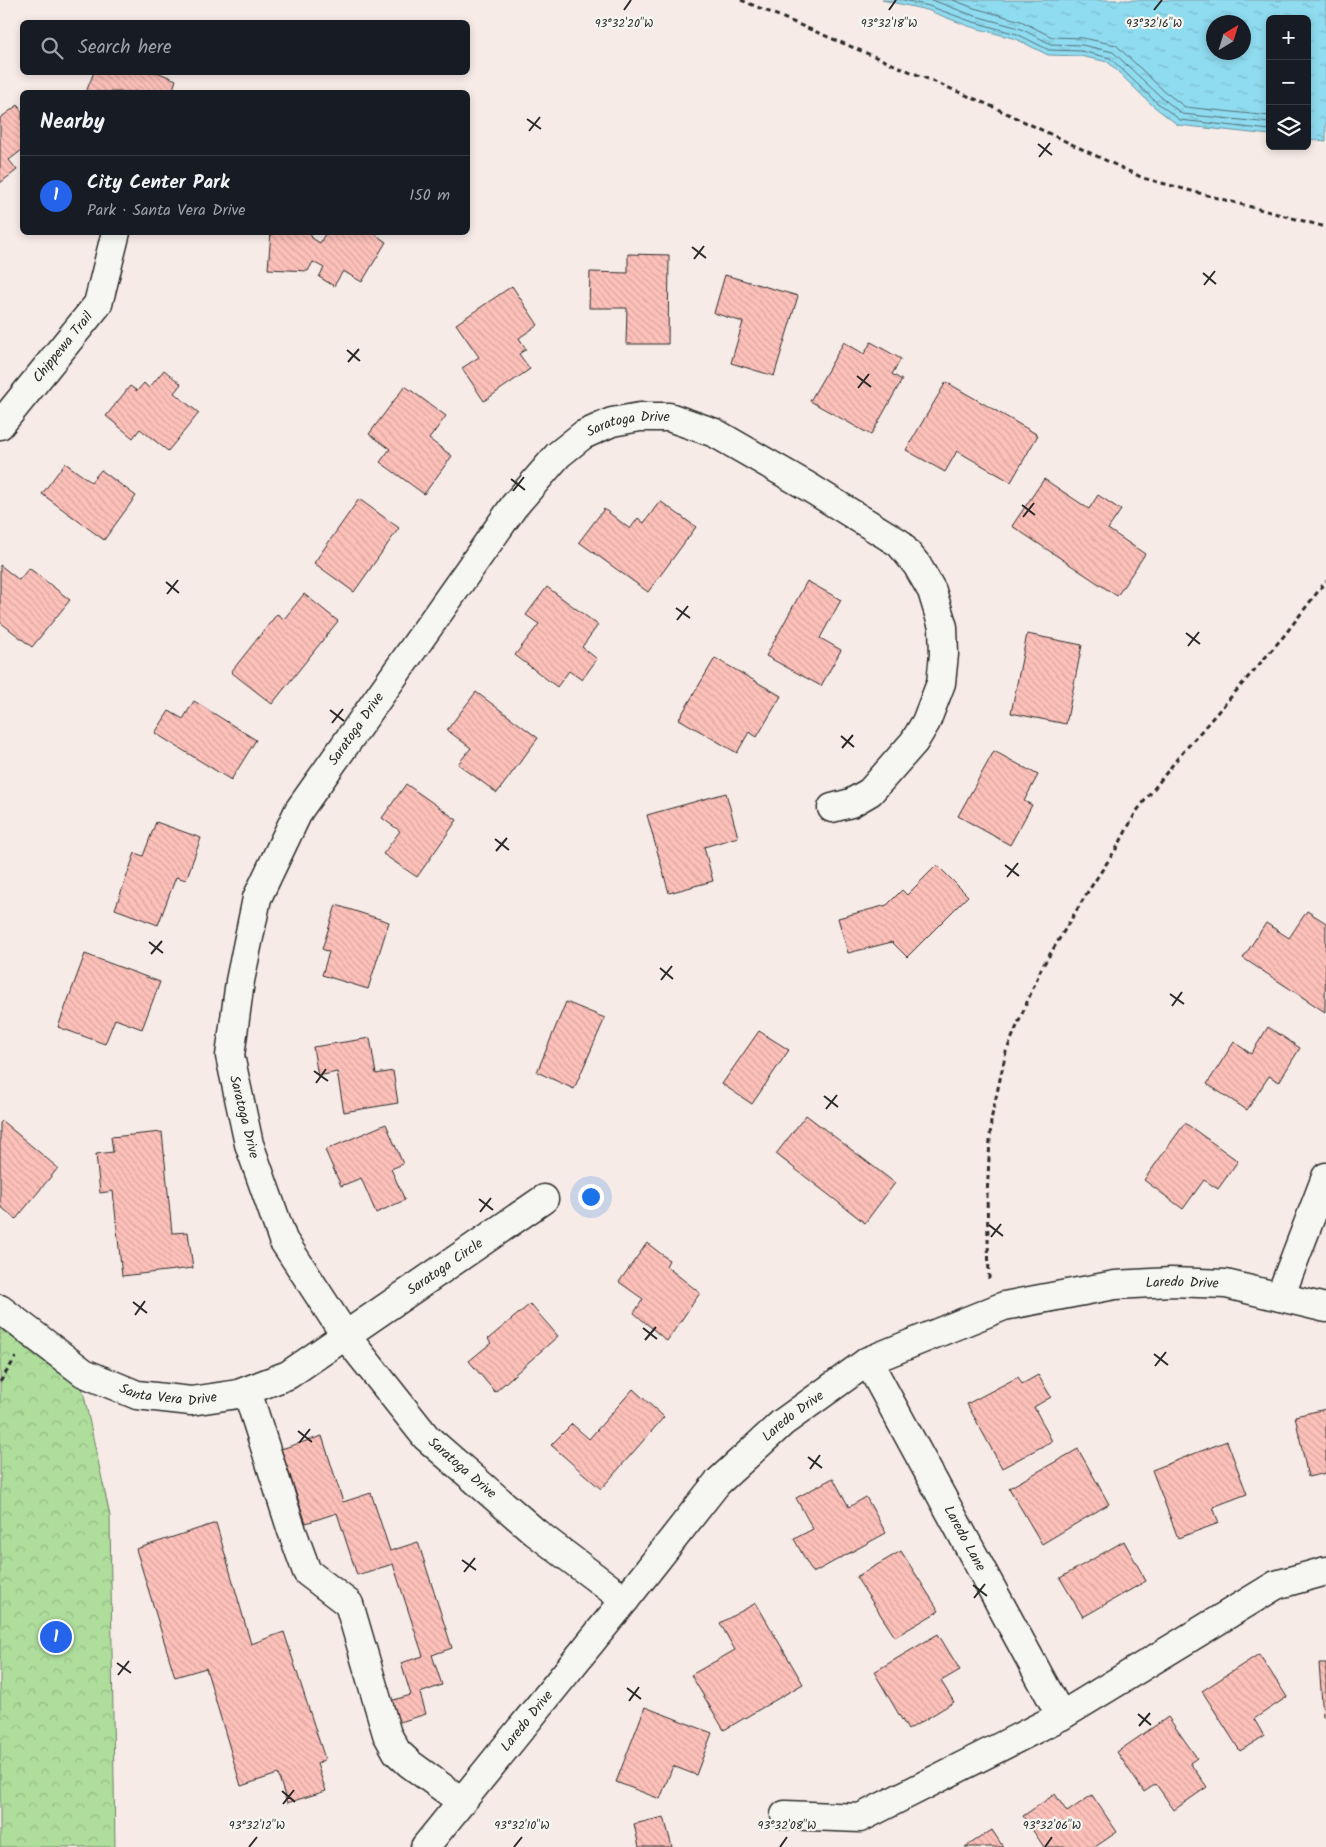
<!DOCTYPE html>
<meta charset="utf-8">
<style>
body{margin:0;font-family:Kalam,sans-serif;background:#20242c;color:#f1f3f6}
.controls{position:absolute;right:15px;top:15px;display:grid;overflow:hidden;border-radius:8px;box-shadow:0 2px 8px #0003}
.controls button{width:45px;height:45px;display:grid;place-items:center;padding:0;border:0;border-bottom:1px solid #363941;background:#171b24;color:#f1f3f6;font:25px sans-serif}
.compass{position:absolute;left:1206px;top:15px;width:45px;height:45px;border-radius:50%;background:#171b24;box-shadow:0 2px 8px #0003;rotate:38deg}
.you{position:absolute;left:590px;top:1196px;width:18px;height:18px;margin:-12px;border:4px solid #fff;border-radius:50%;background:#1a73e8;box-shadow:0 0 0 8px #1a73e833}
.badge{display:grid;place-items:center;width:32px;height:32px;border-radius:50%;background:#2563eb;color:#fff;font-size:16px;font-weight:700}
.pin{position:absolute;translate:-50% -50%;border:2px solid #fff;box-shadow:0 1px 5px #0006}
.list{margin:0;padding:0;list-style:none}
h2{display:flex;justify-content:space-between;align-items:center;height:65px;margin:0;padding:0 20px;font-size:21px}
h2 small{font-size:16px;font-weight:400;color:#9ea1a6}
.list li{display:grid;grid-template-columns:32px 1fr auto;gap:15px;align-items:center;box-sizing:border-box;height:80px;padding:0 20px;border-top:1px solid #363941}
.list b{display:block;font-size:19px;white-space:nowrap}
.list p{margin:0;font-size:16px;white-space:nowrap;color:#9ea1a6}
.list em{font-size:16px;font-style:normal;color:#9ea1a6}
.icon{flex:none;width:28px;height:28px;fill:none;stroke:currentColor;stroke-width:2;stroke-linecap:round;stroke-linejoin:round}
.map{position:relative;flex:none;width:1326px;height:1847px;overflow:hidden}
.search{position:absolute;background:#171b24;box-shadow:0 2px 8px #0003;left:20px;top:20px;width:450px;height:55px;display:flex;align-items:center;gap:12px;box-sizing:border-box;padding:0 18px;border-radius:8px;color:#9ea1a6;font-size:19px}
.panel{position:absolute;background:#171b24;box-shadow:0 2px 8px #0003;left:20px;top:90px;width:450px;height:145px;border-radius:8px}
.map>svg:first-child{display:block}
</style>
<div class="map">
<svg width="1326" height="1847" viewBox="0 0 1326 1847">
<defs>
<pattern id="park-crowns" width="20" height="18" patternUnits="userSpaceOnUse" patternTransform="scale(1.25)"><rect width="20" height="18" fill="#aedd9c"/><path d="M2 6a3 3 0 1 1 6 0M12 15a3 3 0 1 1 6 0" fill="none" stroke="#96be87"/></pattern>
<pattern id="water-ripples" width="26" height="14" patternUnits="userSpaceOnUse" patternTransform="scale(1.25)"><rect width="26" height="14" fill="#8fdbef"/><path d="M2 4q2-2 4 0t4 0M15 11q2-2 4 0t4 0" fill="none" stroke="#7cbccd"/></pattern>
<pattern id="building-back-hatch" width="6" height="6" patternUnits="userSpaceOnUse" patternTransform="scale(1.25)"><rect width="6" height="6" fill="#fdc1ba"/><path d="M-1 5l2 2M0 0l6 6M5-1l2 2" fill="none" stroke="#d9a6a0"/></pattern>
</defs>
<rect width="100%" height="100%" fill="#f7ebe7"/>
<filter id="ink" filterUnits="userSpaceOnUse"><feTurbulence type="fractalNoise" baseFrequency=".02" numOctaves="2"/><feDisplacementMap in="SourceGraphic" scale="10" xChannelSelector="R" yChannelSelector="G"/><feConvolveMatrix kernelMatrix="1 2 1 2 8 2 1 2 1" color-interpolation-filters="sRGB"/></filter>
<g filter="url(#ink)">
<path fill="url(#park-crowns)" stroke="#6c8464" d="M0,1307L78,1368L110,1516L115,1847H0Z"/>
<path fill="url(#water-ripples)" stroke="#6795a1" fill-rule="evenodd" d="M882,0H1326V141L1307,139V19H1270V135L1178,125L1152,105L1108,62L1080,56L1048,55L1016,39L968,26L927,10ZM1214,22H1244V52H1214Z"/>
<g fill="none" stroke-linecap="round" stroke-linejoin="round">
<path stroke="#537179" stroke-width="1" d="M904,0L929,6L970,21L1017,34L1049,50L1081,51L1110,58L1155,101L1180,120L1270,130
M932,0L972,15L1019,28L1051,44L1082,45L1113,52L1160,96L1182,114L1270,123
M953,0L974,8L1021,21L1052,37L1083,38L1116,45L1164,91L1185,107L1270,116"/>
</g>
<path fill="url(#building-back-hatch)" stroke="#2b2b2b" d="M94,72H157L176,80L172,92H86Z
M18,105L22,112V150L9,160L17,170L0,183V118Z
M271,232H310L312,238L320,243L326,232H372L386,242L362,282L343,271L334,286L319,277L324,268L313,262L308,271L268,269Z
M628,254L669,255L668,344H626L627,308H589L590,272L628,273Z
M725,275L798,296L774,376L731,363L743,322L714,313Z
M512,286L538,325L519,338L526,349L519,354L530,369L484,401L462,368L479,357L456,324Z
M844,342L864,354L871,342L901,359L892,374L902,380L871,435L810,401Z
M164,370L181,384L174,393L199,413L168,451L140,429L133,438L106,416L130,386L137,391L144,383L149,388Z
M946,382L1038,435L1011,482L957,451L945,472L906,450Z
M405,386L446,416L429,439L452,456L424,494L380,462L390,449L369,434Z
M65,463L91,482L101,470L136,496L104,540L42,494Z
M1044,479L1089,509L1098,495L1121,510L1108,529L1145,554L1117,596L1012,526Z
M359,499L399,528L354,592L314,563Z
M660,501L696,527L648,592L579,542L604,509L630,529L638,518L644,523Z
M0,565L19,580L29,568L70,600L32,647L0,622Z
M807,581L841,600L820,638L841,650L821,686L766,656Z
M547,587L598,625L582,647L597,659L582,680L569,671L557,687L515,655L539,624L526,615Z
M304,594L338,621L272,704L231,672L277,614L284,619Z
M1027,634L1082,645L1066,724L1011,713Z
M715,658L781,696L757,737L749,732L737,753L679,719Z
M476,692L538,738L497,793L458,764L471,748L447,730Z
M194,701L256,740L231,780L155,733L169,711L183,719Z
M994,751L1038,775L1024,801L1032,805L1010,845L958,816Z
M406,784L457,820L417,877L383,854L400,831L382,818Z
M726,793L738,837L704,847L713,881L669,893L647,815Z
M156,822L201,838L186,880L176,877L158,925L115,909L135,853L143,856Z
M937,865L968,896L907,957L892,942L848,953L838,918L887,905L902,890L907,895Z
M336,905L389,922L368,989L322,975L329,952L322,949Z
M1307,911L1326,923L1325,1012L1243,958L1266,923L1289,938Z
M85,954L160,982L142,1029L115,1019L105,1044L58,1027Z
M566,1002L605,1018L574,1089L537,1072Z
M1268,1027L1300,1048L1279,1082L1269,1076L1247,1110L1207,1084L1234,1042L1251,1054Z
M759,1031L789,1050L752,1104L722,1084Z
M370,1038L376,1074L393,1071L398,1103L344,1112L337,1072L318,1076L313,1047Z
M806,1115L895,1183L865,1223L776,1154Z
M2,1121L58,1168L16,1219L0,1206V1123Z
M1185,1123L1238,1161L1218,1189L1204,1180L1183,1209L1144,1180Z
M386,1124L403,1164L391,1169L405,1200L376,1213L361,1178L341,1186L325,1150Z
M162,1132L172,1233L188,1232L193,1268L122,1276L113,1191L100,1193L96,1154L113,1152L111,1137Z
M647,1243L669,1260L666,1266L700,1293L667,1341L634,1313L643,1299L619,1282Z
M530,1304L558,1336L495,1392L469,1361L491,1343L488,1339Z
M1038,1375L1051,1397L1034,1407L1052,1441L1002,1468L967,1404L1018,1377L1022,1384Z
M633,1389L664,1417L601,1489L551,1445L572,1424L589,1439Z
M1326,1409V1473L1308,1477L1295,1416Z
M322,1436L343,1502L371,1493L390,1551L418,1542L452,1648L432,1655L442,1685L420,1693L426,1714L397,1723L390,1701L411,1695L401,1663L423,1656L393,1564L357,1575L337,1513L306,1523L281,1449Z
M1227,1441L1247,1494L1213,1507L1219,1523L1178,1538L1152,1470Z
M1078,1449L1109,1504L1042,1544L1009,1488Z
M833,1478L849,1507L866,1497L886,1533L813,1573L794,1539L813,1529L796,1498Z
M216,1523L251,1644L284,1632L325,1759L317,1764L326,1791L287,1803L278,1774L241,1786L206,1668L175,1677L136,1549Z
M1124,1541L1146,1581L1083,1617L1060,1578Z
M901,1551L939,1611L895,1637L856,1577Z
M756,1603L803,1684L724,1730L691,1675L735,1650L720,1623Z
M938,1634L960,1670L941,1681L954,1702L908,1730L874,1672Z
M1259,1654L1287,1697L1254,1719L1264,1736L1240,1751L1202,1691Z
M1319,1663H1326V1717H1323Z
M645,1707L712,1733L696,1775L673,1766L660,1799L616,1782Z
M1168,1717L1197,1758L1190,1763L1207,1787L1174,1810L1156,1784L1144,1792L1117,1752Z
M1055,1794L1067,1812L1092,1795L1117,1832L1095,1847H1044L1023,1816Z
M664,1817L672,1847H639L634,1824Z
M992,1830L1003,1847H965Z"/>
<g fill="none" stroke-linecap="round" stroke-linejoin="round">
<g stroke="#2b2b2b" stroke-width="31">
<g id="minor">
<path id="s1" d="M0,425L98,304L116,232"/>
<path d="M1280,1297L1326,1177"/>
<path id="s2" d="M0,1309L84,1373L137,1395L191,1401L238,1394L288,1375L544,1199"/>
<path id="s3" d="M868,1361L1061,1716"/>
<path d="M247,1391L292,1531L307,1572L349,1604L387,1734L397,1752L410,1764L461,1801"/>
<path id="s4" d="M625,1600L535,1532L426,1437L345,1335L283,1240L249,1144L230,1056L240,981L257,898L299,810L514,506L558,455L583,435L612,422L640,417H669L715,433L807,486L899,543L917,565L932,591L943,627L944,654L941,683L926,722L914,742L870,792L851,803L832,808"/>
<path d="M785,1815L860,1818L1061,1716L1276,1585L1326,1571"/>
<path id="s5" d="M425,1847L625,1600L717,1483L782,1423L868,1361L1004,1306L1115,1285L1171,1282L1226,1284L1326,1308"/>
</g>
</g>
<path stroke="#2b2b2b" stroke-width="3" stroke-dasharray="5 4" stroke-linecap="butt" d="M741,0L989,105L1143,178L1326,227
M989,1279L987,1196L991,1120L1006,1052L1041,969L1087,893L1118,846L1136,812L1177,759L1283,637L1326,581
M0,1382L16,1357"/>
<use href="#minor" stroke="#f6f6f2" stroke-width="28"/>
</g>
</g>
<path fill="none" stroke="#2b2b2b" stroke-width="2" d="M624,10L631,0M889,10L896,0M1154,10L1162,0M527,119L541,129M529,131L540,117M1038,144L1052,155M1039,157L1050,143M692,247L706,258M694,259L704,246M1203,273L1216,284M1204,285L1215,271M347,350L360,361M348,362L359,349M857,376L871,387M858,388L869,374M511,479L525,490M513,491L524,477M1022,505L1035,515M1023,517L1034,503M166,582L179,593M167,594L178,580M676,608L690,618M677,620L688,606M1186,633L1200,644M1188,646L1199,632M330,710L344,721M332,723L343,709M841,736L854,747M842,748L853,735M495,839L509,850M496,851L507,838M1005,865L1019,876M1007,877L1018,863M149,942L163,953M151,954L162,941M660,968L673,979M661,980L672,966M1170,994L1184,1004M1172,1006L1182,992M314,1071L328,1081M316,1083L326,1069M824,1096L838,1107M826,1109L837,1095M479,1199L493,1210M480,1212L491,1198M989,1225L1003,1236M991,1237L1001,1224M133,1302L147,1313M135,1315L145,1301M643,1328L657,1339M645,1340L656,1327M1154,1354L1168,1365M1155,1366L1166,1352M298,1431L312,1442M299,1443L310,1429M808,1457L822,1468M810,1469L820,1455M462,1560L476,1570M464,1572L475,1558M973,1585L987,1596M974,1598L985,1584M117,1663L131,1673M118,1675L129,1661M627,1688L641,1699M629,1701L639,1687M1138,1714L1151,1725M1139,1726L1150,1713M282,1791L295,1802M283,1804L294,1790M249,1847L257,1837M514,1847L522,1837M780,1847L787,1837M1045,1847L1052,1837"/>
<g text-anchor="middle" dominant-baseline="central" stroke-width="4.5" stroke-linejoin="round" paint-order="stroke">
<g font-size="14" fill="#2b2b2b" stroke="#f6f6f2">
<text stroke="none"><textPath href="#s1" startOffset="100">Chippewa Trail</textPath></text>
<text stroke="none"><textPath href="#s4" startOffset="1470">Saratoga Drive</textPath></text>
<text stroke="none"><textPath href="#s4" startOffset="1050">Saratoga Drive</textPath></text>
<text transform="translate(244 1117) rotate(76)">Saratoga Drive</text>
<text stroke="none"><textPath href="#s2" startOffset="509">Saratoga Circle</textPath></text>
<text stroke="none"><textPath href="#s5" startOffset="988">Laredo Drive</textPath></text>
<text stroke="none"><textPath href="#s2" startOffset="194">Santa Vera Drive</textPath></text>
<text stroke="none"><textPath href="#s5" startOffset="568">Laredo Drive</textPath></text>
<text transform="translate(462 1468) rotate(41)">Saratoga Drive</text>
<text stroke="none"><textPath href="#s3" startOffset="202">Laredo Lane</textPath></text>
<text stroke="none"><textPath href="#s5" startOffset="162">Laredo Drive</textPath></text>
</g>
</g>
<g font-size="12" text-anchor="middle" fill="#2b2b2b" stroke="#f6f6f2" stroke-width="4.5" stroke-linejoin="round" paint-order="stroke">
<text x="624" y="27">93°32'20"W</text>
<text x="1154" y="27">93°32'16"W</text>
<text x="889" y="27">93°32'18"W</text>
<text x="257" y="1829">93°32'12"W</text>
<text x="522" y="1829">93°32'10"W</text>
<text x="787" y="1829">93°32'08"W</text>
<text x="1052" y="1829">93°32'06"W</text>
</g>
</svg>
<div class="controls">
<button>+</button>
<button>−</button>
<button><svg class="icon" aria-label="layers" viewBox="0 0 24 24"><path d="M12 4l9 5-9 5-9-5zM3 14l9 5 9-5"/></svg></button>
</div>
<svg class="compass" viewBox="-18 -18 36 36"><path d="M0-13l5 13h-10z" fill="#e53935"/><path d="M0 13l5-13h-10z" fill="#9ea1a6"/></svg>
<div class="you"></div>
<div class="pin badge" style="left:56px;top:1637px">1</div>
<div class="search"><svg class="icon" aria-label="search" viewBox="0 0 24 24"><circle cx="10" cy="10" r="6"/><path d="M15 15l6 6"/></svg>Search here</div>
<section class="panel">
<h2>Nearby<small></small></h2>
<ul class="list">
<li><span class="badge">1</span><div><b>City Center Park</b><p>Park · Santa Vera Drive</p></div><em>150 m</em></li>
</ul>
</section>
</div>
